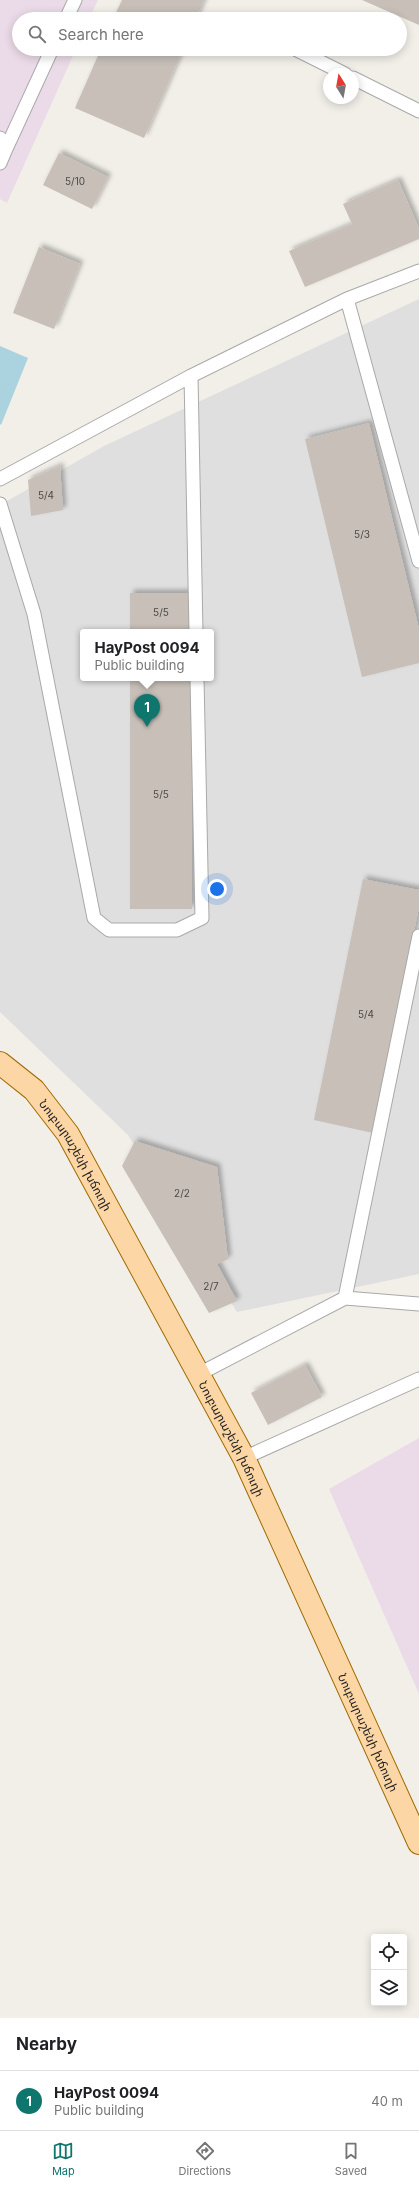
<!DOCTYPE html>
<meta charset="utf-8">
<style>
body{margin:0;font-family:Inter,"Noto Sans Armenian",sans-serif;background:#f2f2f2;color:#202124}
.controls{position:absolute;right:12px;bottom:12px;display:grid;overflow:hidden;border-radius:4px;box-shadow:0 2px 10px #0003}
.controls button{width:36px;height:36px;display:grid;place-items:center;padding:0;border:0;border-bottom:1px solid #e0e0e0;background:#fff;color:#202124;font:20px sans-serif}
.compass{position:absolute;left:323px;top:68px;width:36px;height:36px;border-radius:50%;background:#fff;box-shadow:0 2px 10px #0003;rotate:349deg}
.you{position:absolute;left:217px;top:889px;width:14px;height:14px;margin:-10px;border:3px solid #fff;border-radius:50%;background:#1a73e8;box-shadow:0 0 0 6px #1a73e833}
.badge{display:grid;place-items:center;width:26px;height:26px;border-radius:50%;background:#0f766e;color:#fff;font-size:13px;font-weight:700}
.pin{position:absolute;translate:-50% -33px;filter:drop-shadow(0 1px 2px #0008)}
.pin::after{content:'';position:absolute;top:21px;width:14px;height:12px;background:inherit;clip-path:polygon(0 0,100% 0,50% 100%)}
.popup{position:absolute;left:80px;top:629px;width:134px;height:52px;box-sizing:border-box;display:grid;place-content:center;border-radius:4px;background:#fff;filter:drop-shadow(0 1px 3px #0005);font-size:13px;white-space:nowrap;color:#757577}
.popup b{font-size:15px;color:#202124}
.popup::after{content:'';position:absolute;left:50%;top:100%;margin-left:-8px;border:8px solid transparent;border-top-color:#fff}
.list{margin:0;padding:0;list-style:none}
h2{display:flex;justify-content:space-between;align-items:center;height:52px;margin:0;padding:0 16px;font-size:17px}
h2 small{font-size:13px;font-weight:400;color:#757577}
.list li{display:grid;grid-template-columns:26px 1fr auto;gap:12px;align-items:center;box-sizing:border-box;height:60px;padding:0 16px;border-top:1px solid #e0e0e0}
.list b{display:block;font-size:15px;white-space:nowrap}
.list p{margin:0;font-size:13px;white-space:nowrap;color:#757577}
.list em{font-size:13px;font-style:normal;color:#757577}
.icon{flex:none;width:22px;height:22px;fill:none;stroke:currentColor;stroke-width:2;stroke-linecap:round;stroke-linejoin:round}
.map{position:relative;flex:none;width:419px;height:2018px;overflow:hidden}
.search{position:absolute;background:#fff;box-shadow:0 2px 10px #0003;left:12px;right:12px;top:12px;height:44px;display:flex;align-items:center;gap:10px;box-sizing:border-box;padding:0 14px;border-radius:22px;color:#757577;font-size:15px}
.sheet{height:112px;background:#fff}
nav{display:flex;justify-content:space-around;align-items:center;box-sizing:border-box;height:56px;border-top:1px solid #e0e0e0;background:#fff;font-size:11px;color:#757577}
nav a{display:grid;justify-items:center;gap:2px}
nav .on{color:#0f766e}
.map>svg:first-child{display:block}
</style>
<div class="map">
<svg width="419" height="2018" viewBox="0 0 419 2018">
<defs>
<filter id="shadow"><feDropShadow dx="3.5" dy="-3.5" stdDeviation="2" flood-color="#0004"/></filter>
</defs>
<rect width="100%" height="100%" fill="#f2efe9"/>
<path fill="#e0dfdf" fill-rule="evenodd" d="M419,299V1274L237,1312L128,1135L0,1012V505L104,446ZM83,632H211V678H83Z"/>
<path fill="#ebdbe8" d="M0,0H98L89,19H19V49H76L7,203L0,199Z
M419,1438V1694L329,1489Z"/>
<path fill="#aad3df" d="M0,346L28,358L1,425L0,424Z"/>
<path fill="#c7bfb8" filter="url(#shadow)" d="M122,0H204L196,19H113Z
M362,0H419V25Z
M101,49H183L144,138L75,108Z
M59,153L108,177L92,209L43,185Z
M398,180L419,229V239L305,287L289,251L352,224L343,204Z
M39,247L80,264L54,329L13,313Z
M369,423L419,629V663L362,677L305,439Z
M60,466L63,510L31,516L28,480Z
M130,593H191V632H130Z
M130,678H191L192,909H130Z
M363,879L419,890V907L373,1133L314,1120Z
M135,1141L217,1167L228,1259L217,1264L237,1301L209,1313L122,1166Z
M305,1365L322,1397L268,1425L251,1393Z"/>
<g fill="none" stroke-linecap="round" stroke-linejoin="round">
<g stroke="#a9a9a9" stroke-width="15">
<path id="service" d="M66,19L75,0
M295,49L345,74
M353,78L419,111
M0,138L5,151L0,163
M5,151L52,49
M347,299L419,561
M191,376L196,632
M0,479L191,376L347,299L419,271
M0,504L34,614L94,918L109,930H177L202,918L197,678
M345,1298L419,1304
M199,1374L345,1298L419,936
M244,1458L419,1379"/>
</g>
<g stroke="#a06b00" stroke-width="24">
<g id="primary">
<path id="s1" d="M0,1063L34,1090L68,1134L244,1458L419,1843"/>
</g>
</g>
<use href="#service" stroke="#fff" stroke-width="13"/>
<use href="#primary" stroke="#fcd6a4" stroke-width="22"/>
</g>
<g text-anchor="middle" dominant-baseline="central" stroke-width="3.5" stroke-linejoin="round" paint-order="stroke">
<g font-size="10" fill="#4b4948">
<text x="75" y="181">5/10</text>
<text x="46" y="495">5/4</text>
<text x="362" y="534">5/3</text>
<text x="161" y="612">5/5</text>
<text x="161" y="794">5/5</text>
<text x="366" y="1014">5/4</text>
<text x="182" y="1193">2/2</text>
<text x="211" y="1286">2/7</text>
</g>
<g font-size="12" fill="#222" stroke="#fff">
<text stroke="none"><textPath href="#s1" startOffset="121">Նուբարաշենի խճուղի</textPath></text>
<text stroke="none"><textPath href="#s1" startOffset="445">Նուբարաշենի խճուղի</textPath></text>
<text stroke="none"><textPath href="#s1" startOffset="769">Նուբարաշենի խճուղի</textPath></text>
</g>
</g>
</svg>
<div class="controls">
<button><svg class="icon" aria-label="locate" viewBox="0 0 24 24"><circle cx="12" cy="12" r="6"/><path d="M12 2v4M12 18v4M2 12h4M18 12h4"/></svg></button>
<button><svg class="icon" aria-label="layers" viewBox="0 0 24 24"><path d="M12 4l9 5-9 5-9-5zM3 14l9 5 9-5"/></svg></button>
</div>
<svg class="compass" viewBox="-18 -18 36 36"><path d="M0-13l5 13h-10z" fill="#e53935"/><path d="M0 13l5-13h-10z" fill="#757577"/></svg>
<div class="you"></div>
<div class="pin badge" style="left:147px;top:727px">1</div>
<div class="popup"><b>HayPost 0094</b>Public building</div>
<div class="search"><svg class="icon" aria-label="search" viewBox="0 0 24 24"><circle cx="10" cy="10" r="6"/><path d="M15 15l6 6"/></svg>Search here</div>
</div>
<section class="sheet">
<h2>Nearby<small></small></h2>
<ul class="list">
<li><span class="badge">1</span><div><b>HayPost 0094</b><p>Public building</p></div><em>40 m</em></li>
</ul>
</section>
<nav>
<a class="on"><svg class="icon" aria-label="map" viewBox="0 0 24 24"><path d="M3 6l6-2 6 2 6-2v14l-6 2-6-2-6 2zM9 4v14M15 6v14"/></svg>Map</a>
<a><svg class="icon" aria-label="directions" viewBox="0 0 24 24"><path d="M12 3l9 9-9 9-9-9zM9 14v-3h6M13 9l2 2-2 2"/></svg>Directions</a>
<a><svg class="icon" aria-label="saved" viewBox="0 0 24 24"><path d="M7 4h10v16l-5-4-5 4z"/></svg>Saved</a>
</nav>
